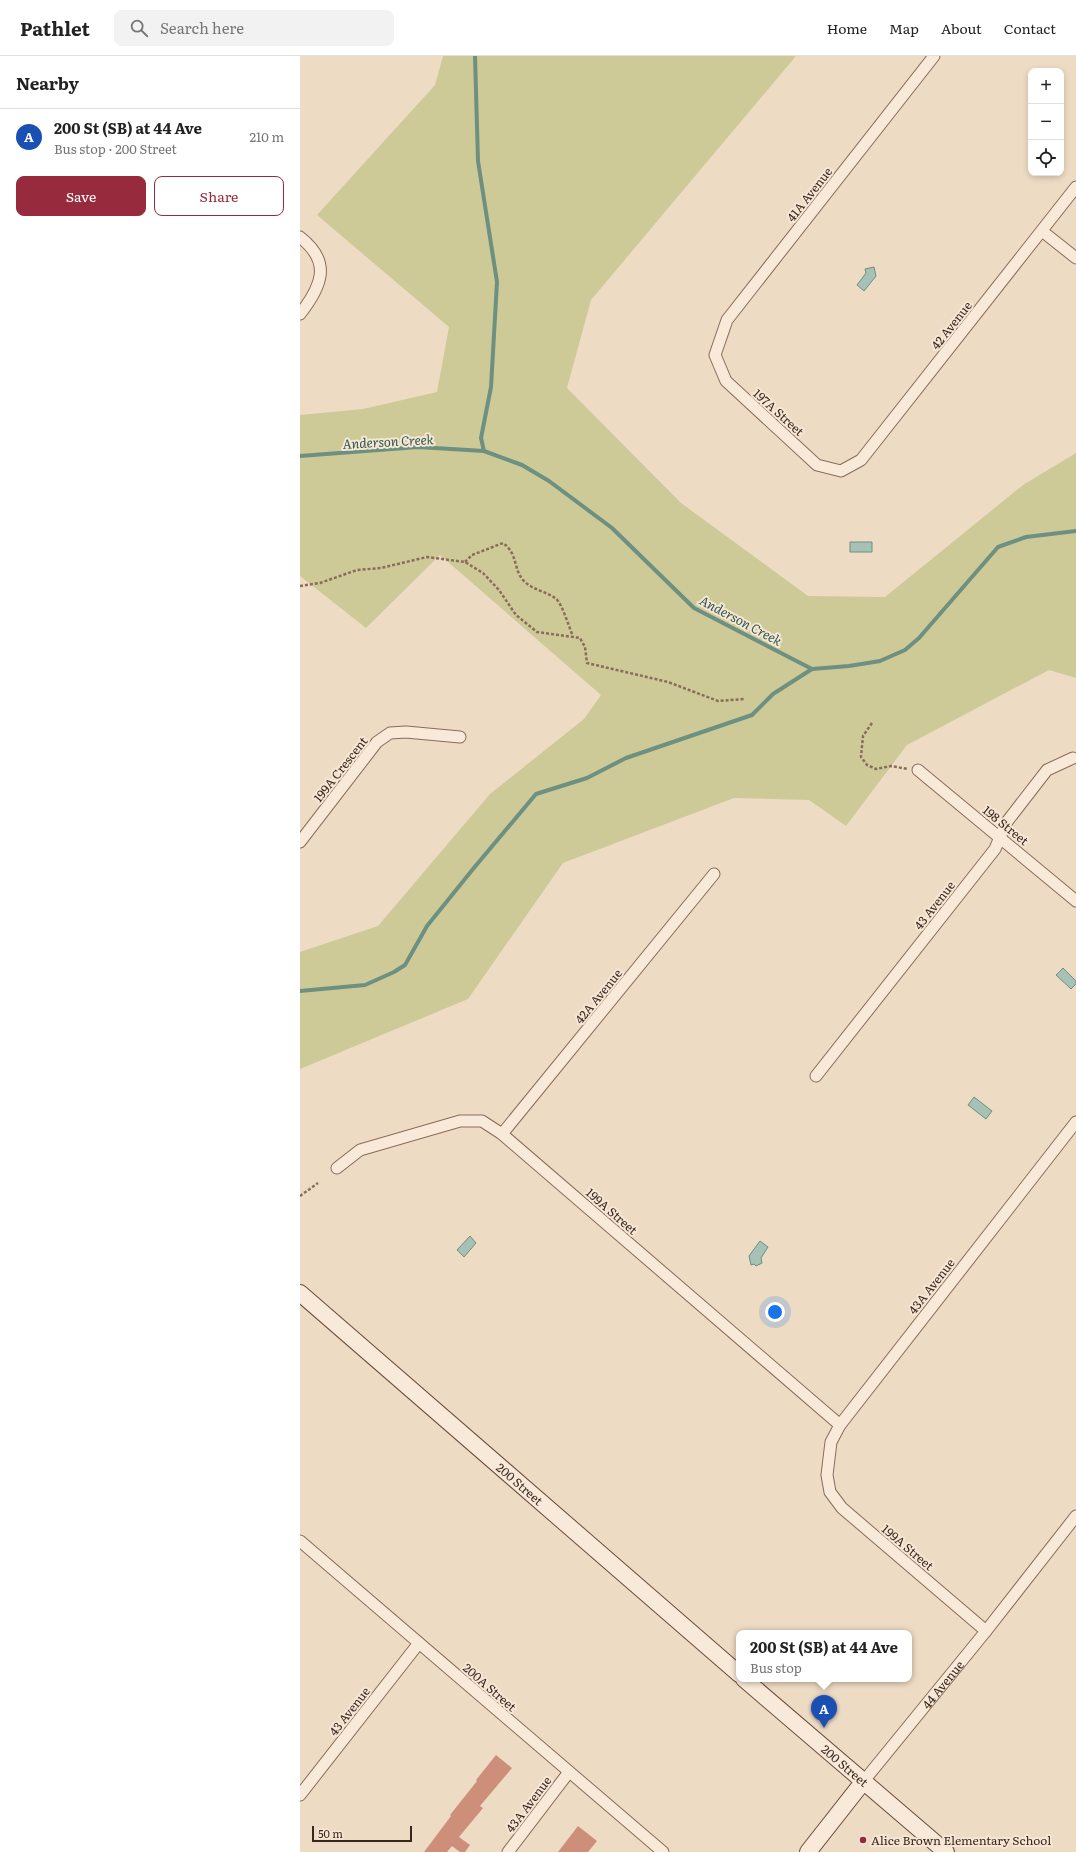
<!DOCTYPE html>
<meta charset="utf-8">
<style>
body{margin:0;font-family:Literata,serif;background:#f2f2f2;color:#222}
.controls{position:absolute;right:12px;top:12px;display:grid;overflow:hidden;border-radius:8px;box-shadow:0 2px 6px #0003}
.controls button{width:36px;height:36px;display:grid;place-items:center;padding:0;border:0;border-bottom:1px solid #e0e0e0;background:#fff;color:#222;font:20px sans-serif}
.scale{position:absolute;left:12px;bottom:10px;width:100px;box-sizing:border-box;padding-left:4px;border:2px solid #39271e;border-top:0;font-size:11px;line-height:14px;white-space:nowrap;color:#39271e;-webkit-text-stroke:3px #f6e6d4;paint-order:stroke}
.you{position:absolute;left:475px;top:1256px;width:14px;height:14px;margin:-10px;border:3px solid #fff;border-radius:50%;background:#1a73e8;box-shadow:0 0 0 6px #1a73e833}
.badge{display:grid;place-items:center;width:26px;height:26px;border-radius:50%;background:#982a3d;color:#fff;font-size:13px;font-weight:700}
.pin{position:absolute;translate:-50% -33px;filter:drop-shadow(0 1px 2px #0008)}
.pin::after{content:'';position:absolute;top:21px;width:14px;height:12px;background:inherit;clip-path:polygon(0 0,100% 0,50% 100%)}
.popup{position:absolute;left:436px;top:1574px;width:176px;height:52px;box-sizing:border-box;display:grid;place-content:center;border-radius:8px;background:#fff;filter:drop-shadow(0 1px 3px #0005);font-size:13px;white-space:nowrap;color:#767676}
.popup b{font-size:15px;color:#222}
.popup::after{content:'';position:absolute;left:50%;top:100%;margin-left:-8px;border:8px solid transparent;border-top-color:#fff}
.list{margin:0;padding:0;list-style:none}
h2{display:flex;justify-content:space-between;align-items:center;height:52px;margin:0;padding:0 16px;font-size:17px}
h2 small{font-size:13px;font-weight:400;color:#767676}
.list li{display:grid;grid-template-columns:26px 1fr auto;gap:12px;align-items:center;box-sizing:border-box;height:56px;padding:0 16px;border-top:1px solid #e0e0e0}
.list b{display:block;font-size:15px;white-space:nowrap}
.list p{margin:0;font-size:13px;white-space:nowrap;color:#767676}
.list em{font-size:13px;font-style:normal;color:#767676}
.actions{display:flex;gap:8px;padding:12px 16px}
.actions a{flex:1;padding:9px 0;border:1px solid #982a3d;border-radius:8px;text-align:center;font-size:14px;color:#982a3d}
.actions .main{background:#982a3d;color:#fff}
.icon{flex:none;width:22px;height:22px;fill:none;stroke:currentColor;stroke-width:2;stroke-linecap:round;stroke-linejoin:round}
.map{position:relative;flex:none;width:776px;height:1796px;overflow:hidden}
header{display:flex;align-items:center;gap:24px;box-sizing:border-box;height:56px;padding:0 20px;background:#fff;border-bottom:1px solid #e0e0e0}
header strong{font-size:19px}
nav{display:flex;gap:22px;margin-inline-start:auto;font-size:14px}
.search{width:280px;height:36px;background:#f2f2f2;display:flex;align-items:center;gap:10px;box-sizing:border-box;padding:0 14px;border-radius:8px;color:#767676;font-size:15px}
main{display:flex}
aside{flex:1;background:#fff}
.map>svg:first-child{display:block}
</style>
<header>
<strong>Pathlet</strong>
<div class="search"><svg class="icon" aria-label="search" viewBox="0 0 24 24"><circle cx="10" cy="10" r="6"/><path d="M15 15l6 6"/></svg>Search here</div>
<nav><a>Home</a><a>Map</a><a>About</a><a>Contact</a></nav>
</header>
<main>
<aside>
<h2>Nearby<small></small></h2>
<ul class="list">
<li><span class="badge" style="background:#1a4fb4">A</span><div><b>200 St (SB) at 44 Ave</b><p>Bus stop · 200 Street</p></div><em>210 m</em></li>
</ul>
<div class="actions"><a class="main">Save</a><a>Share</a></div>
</aside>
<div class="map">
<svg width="776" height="1796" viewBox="0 0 776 1796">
<rect width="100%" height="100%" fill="#eedbc4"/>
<path fill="#cdca98" d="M143,0H496L291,244L267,332L381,447L508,540L585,541L723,429L776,397V622L749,614L607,689L546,770L509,744L434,742L263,807L168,943L0,1013V896L78,870L190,738L284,663L301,639L140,499L66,572L0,520V359L63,353L137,336L149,271L17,159L135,29Z"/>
<path fill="#a6c1b5" stroke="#6d9081" d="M574,211L576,220L564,235L557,229L566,217L565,213Z
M550,486H572V496H550Z
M763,912L776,925V928L771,933L756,919Z
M674,1041L692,1055L686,1063L668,1049Z
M170,1180L176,1187L164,1201L157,1194Z
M460,1185L468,1191L461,1202L462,1207L456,1210L454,1208L451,1209L449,1200Z"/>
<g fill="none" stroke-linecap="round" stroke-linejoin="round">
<path stroke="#6d9081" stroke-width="4" d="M175,0L178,105L197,226L191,331L181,382L184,395
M0,400L118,391L184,395L222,409L249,425L312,472L394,552L512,613L549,610L580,605L605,594L619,582L698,491L726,481L776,475
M0,935L65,929L94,916L105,909L127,870L173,813L236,738L287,722L326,702L452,659L473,638L512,613"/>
</g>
<path fill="#cd8f7a" d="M196,1699L212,1712L180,1750L183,1752L159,1781L170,1789L165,1796H160L152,1790L147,1796H124L151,1760L150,1759L177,1725L176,1724Z
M278,1770L297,1785L288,1796H258Z"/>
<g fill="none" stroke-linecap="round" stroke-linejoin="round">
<g stroke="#896c5a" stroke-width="13">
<g id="street">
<path d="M634,0L427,264L415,299L426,325L517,409L541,415L561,404L776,131"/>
<path d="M742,175L776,202"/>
<path d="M0,181C32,206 22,230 0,258"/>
<path d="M618,714L776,845"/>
<path d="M0,786L77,686L90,677L106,676L160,681"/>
<path d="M516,1020L695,793L706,767L747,714L773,702"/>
<path d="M202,1078L414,818"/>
<path d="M37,1112L60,1094L160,1065H182L202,1078L540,1369"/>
<path d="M0,1485L363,1796"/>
<path d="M686,1575L542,1452L530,1436L527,1419L531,1386L540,1369L776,1066"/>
<path id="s1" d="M563,1726L686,1575L776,1460"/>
<path d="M0,1739L119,1587"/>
<path d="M208,1796L269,1716"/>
</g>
</g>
<g stroke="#6b4d3e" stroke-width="18">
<g id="secondary">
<path id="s2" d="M0,1237L439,1618"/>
<path id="s3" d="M444,1623L646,1796"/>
<path d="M508,1796L563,1726"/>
</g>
</g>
<path stroke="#896c5a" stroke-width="2.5" stroke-dasharray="3 2" stroke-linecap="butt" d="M165,506L172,499L203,487C218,498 213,512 223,524C232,534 245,535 255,542C262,546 269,572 273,580
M0,530L20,527L57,514L81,512L127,501L165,506L183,517L199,534L216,559L237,576L280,582L285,591L287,607L368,626L418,645L444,643
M572,667L563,680L561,701L567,709L576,713L591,710L608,713
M0,1140L18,1127"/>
<use href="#street" stroke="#f9e9d8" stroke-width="11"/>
<use href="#secondary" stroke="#f9e9d8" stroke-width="16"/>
</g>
<circle fill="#982a3d" stroke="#f6e6d4" stroke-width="1.5" cx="563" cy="1784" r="4"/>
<g text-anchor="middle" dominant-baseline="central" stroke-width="4" stroke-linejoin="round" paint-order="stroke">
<g font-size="12" fill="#39271e" stroke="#f6e6d4">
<text transform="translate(509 138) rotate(-52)">41A Avenue</text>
<text transform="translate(651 269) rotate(-52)">42 Avenue</text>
<text transform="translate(479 356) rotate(42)">197A Street</text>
<text transform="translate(40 713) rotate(-52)">199A Crescent</text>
<text transform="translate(706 769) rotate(39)">198 Street</text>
<text transform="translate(634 849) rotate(-52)">43 Avenue</text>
<text transform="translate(298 940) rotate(-51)">42A Avenue</text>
<text transform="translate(312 1155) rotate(41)">199A Street</text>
<text transform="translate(631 1230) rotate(-52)">43A Avenue</text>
<text stroke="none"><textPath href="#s2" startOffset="291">200 Street</textPath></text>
<text transform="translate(608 1491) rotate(40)">199A Street</text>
<text stroke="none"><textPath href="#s1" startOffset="126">44 Avenue</textPath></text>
<text transform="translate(190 1631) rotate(41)">200A Street</text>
<text transform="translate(49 1655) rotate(-52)">43 Avenue</text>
<text stroke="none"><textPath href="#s3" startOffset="133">200 Street</textPath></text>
<text transform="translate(228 1748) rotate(-53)">43A Avenue</text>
</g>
<g font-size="12" fill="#39271e" stroke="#f6e6d4" text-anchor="start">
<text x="571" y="1784">Alice Brown Elementary School</text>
</g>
<g font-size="13" font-style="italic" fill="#2e594f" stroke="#f6e6d4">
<text transform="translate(88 385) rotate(-3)">Anderson Creek</text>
<text transform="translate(441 564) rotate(28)">Anderson Creek</text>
</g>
</g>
</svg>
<div class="controls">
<button>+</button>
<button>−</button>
<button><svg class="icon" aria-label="locate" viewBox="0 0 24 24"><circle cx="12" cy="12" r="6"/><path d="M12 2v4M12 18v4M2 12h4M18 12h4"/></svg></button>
</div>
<div class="scale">50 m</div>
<div class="you"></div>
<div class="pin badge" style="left:524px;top:1672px;background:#1a4fb4">A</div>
<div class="popup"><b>200 St (SB) at 44 Ave</b>Bus stop</div>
</div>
</main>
